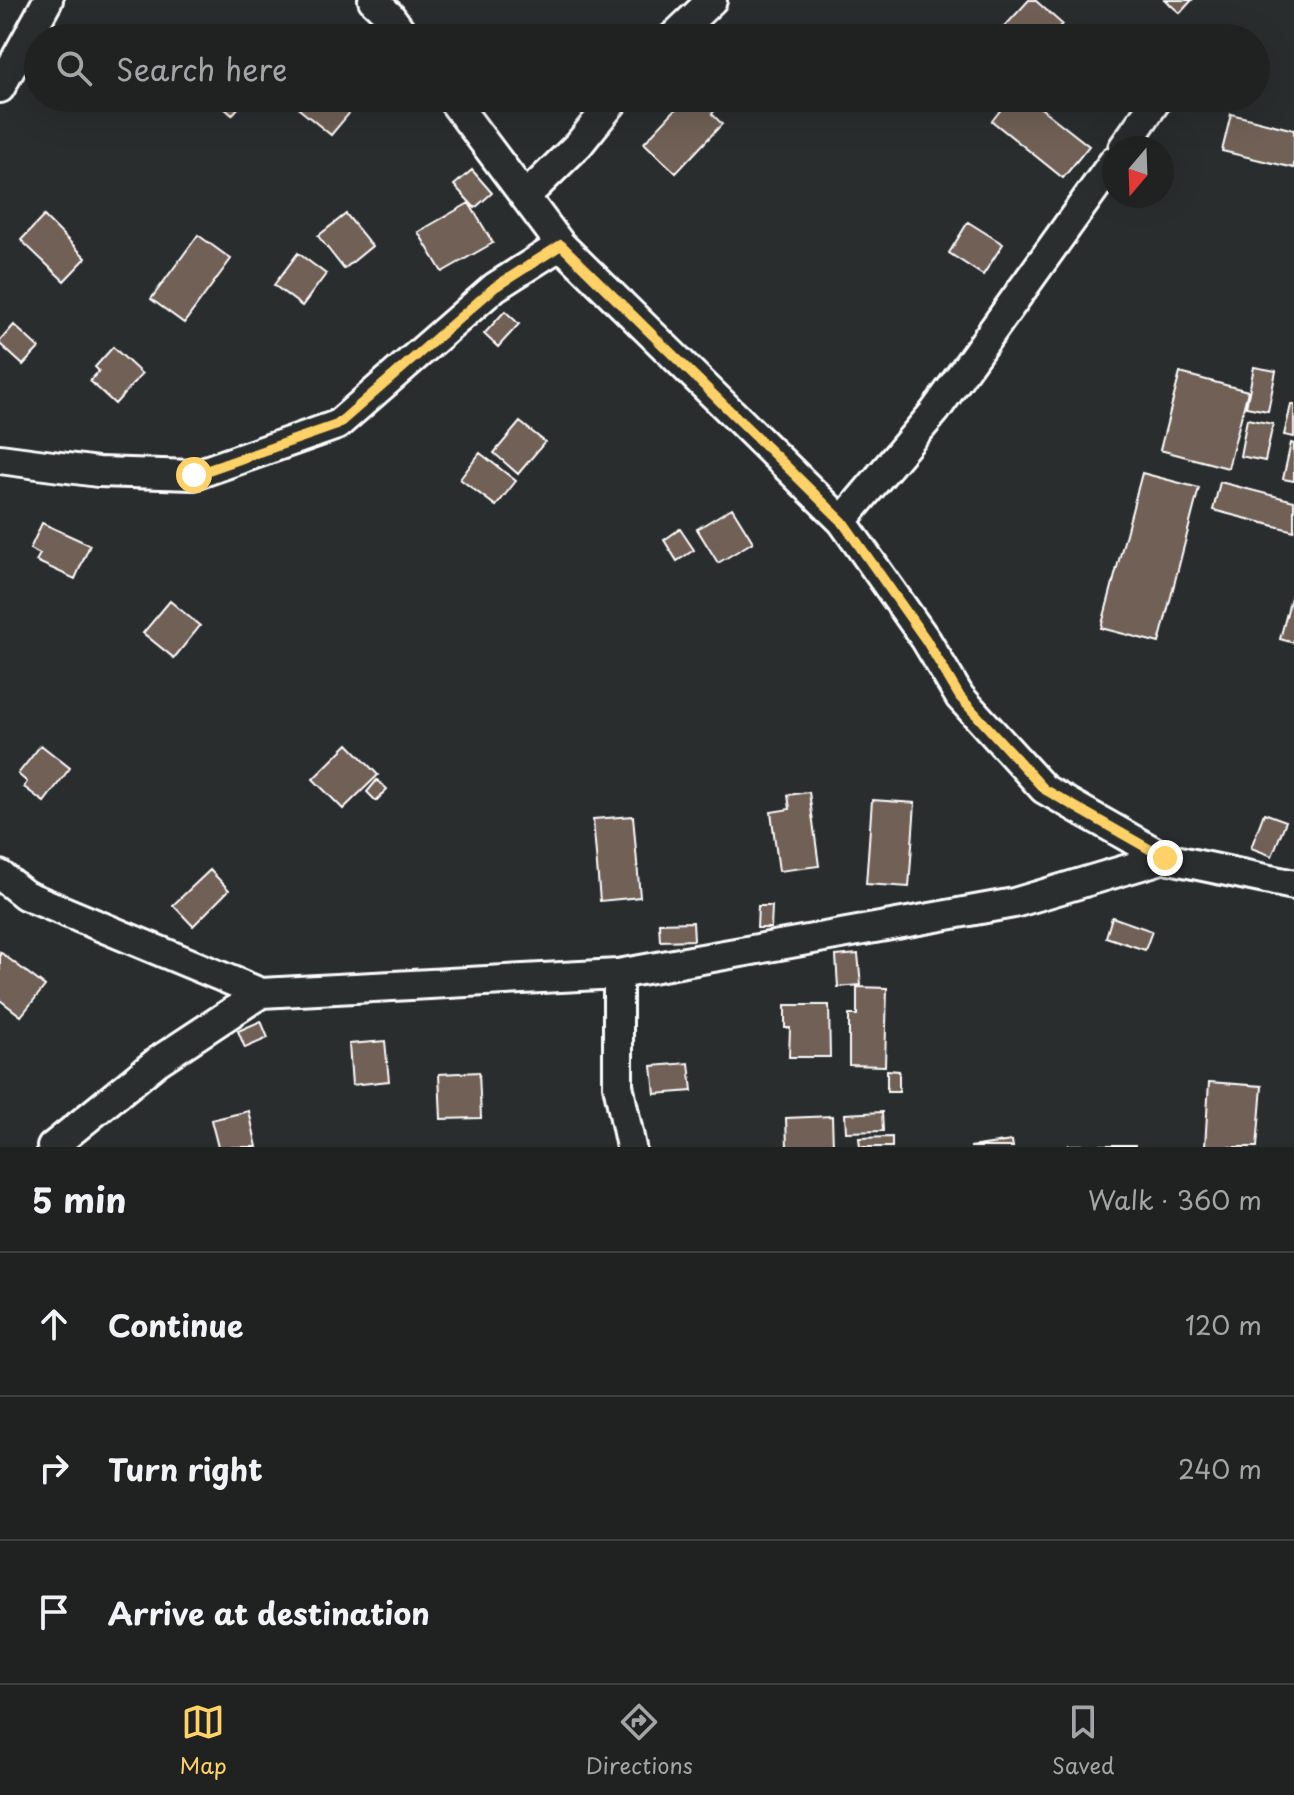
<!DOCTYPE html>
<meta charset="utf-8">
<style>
body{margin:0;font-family:"Playpen Sans",sans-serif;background:#2d2f2f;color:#f1f3f6}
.compass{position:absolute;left:1102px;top:136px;width:72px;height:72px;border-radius:50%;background:#202222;box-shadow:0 8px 32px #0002;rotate:199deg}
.stop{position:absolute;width:24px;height:24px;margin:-18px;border:6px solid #ffd166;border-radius:50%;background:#fff}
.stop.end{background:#ffd166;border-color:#fff;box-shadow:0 2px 8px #0008}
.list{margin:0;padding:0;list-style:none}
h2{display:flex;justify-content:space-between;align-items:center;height:104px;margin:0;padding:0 32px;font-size:34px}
h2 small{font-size:26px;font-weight:400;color:#a2a4a5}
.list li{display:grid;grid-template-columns:52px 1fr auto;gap:24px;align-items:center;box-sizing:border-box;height:144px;padding:0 32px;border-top:2px solid #3d3f40}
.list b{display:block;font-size:30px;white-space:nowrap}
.list em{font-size:26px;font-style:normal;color:#a2a4a5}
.icon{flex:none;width:44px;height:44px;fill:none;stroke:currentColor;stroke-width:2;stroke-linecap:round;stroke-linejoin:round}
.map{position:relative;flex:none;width:1294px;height:1147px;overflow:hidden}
.search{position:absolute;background:#202222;box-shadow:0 8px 32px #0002;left:24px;right:24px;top:24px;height:88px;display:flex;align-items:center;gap:20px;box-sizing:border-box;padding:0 28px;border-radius:44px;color:#a2a4a5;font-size:30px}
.sheet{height:536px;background:#202222}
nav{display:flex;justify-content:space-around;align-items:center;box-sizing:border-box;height:112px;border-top:2px solid #3d3f40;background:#202222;font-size:22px;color:#a2a4a5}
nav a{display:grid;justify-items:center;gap:4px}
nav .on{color:#ffd166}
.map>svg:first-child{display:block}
</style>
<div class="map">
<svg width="1294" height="1147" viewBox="0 0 1294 1147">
<rect width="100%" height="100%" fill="#2a2d2e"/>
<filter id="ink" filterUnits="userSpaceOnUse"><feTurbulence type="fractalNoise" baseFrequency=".0125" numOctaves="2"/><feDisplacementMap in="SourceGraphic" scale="16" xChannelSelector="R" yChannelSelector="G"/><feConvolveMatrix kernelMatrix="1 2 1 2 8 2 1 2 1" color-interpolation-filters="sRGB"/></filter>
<g filter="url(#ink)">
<path fill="#706057" stroke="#fff" stroke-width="2" d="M1029,0H1035L1062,24L1049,38H994Z
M1165,0H1192L1180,13Z
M213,98H247L232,115Z
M308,98H362L331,135L299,109Z
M686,98H694L702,105L706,101L715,110L712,114L722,124L676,173L644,143Z
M1010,98H1028L1089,146L1063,178L992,121Z
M1231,114L1294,130V168L1222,151Z
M472,170L492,193L475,208L454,185Z
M469,203L493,243L442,272L418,232Z
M346,214L372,246L344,269L318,236Z
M44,216L86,258L64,281L21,240Z
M968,222L1003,244L983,275L949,253Z
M198,235L231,259L184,323L151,299Z
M298,253L326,274L302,306L274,285Z
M505,311L519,324L498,347L484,334Z
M14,325L39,348L23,365L0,344V341Z
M113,347L142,374L115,404L90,381L99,371L95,367Z
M1254,367L1276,371L1268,411L1246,407Z
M1180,373L1248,391L1228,468L1160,450Z
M1291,405H1294V437L1284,435Z
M1247,419L1273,424L1265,461L1240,456Z
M520,422L545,442L518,474L494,453Z
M1291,443L1294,444V481L1283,479Z
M480,453L516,481L496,506L460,479Z
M1142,473L1199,488L1159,643L1101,628Z
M1220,482L1294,501V531L1213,510Z
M732,508L753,542L718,563L697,529Z
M42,523L90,545L75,579L36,561L40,554L30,549Z
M680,529L694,550L677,561L664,540Z
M1294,586V643L1280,639Z
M170,601L200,626L174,658L143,633Z
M348,744L378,775L343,809L313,779Z
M41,745L70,768L44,802L24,787L27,782L18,774Z
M377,780L387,789L376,801L367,792Z
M809,792L819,866L779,871L771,812L790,809L788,795Z
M872,800L915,803L909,887L866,884Z
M1264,813L1286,821L1272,856L1251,848Z
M633,816L640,897L600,901L593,819Z
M210,870L229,890L193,926L173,905Z
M758,906H772L771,928H757Z
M1112,917L1152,931L1145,950L1106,937Z
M693,922L694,940L660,941L659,923Z
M0,952L45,986L21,1016L0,1000Z
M858,954L861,985L838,987L836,956Z
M857,987L887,988L885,1066L849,1065V1015H857Z
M785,1005H829L830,1057H789L790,1028H785Z
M261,1021L268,1038L245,1048L238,1031Z
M385,1041L389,1081L352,1085L349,1044Z
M689,1063L692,1091L655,1094L652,1066Z
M887,1070L899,1071V1092H887Z
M479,1072L481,1118L441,1119L439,1074Z
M1209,1082L1262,1086L1257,1147H1205Z
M249,1111L257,1147H218L211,1120Z
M882,1112L883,1131L846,1132L845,1114Z
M832,1116L833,1147H787L786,1118Z
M892,1137V1147H860L859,1138Z
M1012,1141L1013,1147H970Z
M1069,1145H1135V1147H1069Z"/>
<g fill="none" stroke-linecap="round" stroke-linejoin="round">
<g stroke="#fff" stroke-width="34">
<path id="minor" d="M373,0L390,16L406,38
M672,38L712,0
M0,88L48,0
M451,98L561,245L842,521L926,640L960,697L1044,789L1165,858
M1123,148L1158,98
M525,197L579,144L616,98
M0,459L98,472L194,475L337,425L495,287L561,245
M842,521L935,411L1114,161
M0,875L25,895L261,993L618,974L1014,903L1165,858L1294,885
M618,974V1085L631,1147
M52,1147L158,1061L261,993"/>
</g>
<use href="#minor" stroke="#2a2d2e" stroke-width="28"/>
</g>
</g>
<g fill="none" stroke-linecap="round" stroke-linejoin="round" filter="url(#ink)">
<path stroke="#ffd166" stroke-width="10" d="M194,475L337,425L495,287L561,245L842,521L926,640L960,697L1044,789L1165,858"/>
</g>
</svg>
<svg class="compass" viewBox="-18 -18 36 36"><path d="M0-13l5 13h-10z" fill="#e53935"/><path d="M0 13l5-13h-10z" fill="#a2a4a5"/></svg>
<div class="stop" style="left:194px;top:475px"></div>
<div class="stop end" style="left:1165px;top:858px"></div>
<div class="search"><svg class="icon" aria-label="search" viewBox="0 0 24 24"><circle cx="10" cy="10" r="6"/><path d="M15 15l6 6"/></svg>Search here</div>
</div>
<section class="sheet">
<h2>5 min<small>Walk · 360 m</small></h2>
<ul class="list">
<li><svg class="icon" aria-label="ahead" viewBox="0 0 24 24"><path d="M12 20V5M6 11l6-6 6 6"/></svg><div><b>Continue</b></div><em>120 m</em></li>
<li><svg class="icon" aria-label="right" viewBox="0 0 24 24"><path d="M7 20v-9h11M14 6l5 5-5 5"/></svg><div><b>Turn right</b></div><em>240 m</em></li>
<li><svg class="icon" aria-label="arrive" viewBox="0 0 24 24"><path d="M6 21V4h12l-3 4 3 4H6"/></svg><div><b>Arrive at destination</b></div></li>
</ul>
</section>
<nav>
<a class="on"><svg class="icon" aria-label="map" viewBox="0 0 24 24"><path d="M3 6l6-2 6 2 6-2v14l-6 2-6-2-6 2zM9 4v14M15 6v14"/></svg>Map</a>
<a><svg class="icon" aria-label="directions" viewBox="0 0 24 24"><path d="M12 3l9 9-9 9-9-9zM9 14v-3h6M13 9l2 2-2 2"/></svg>Directions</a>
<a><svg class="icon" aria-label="saved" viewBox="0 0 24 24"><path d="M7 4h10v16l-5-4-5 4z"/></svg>Saved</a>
</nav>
